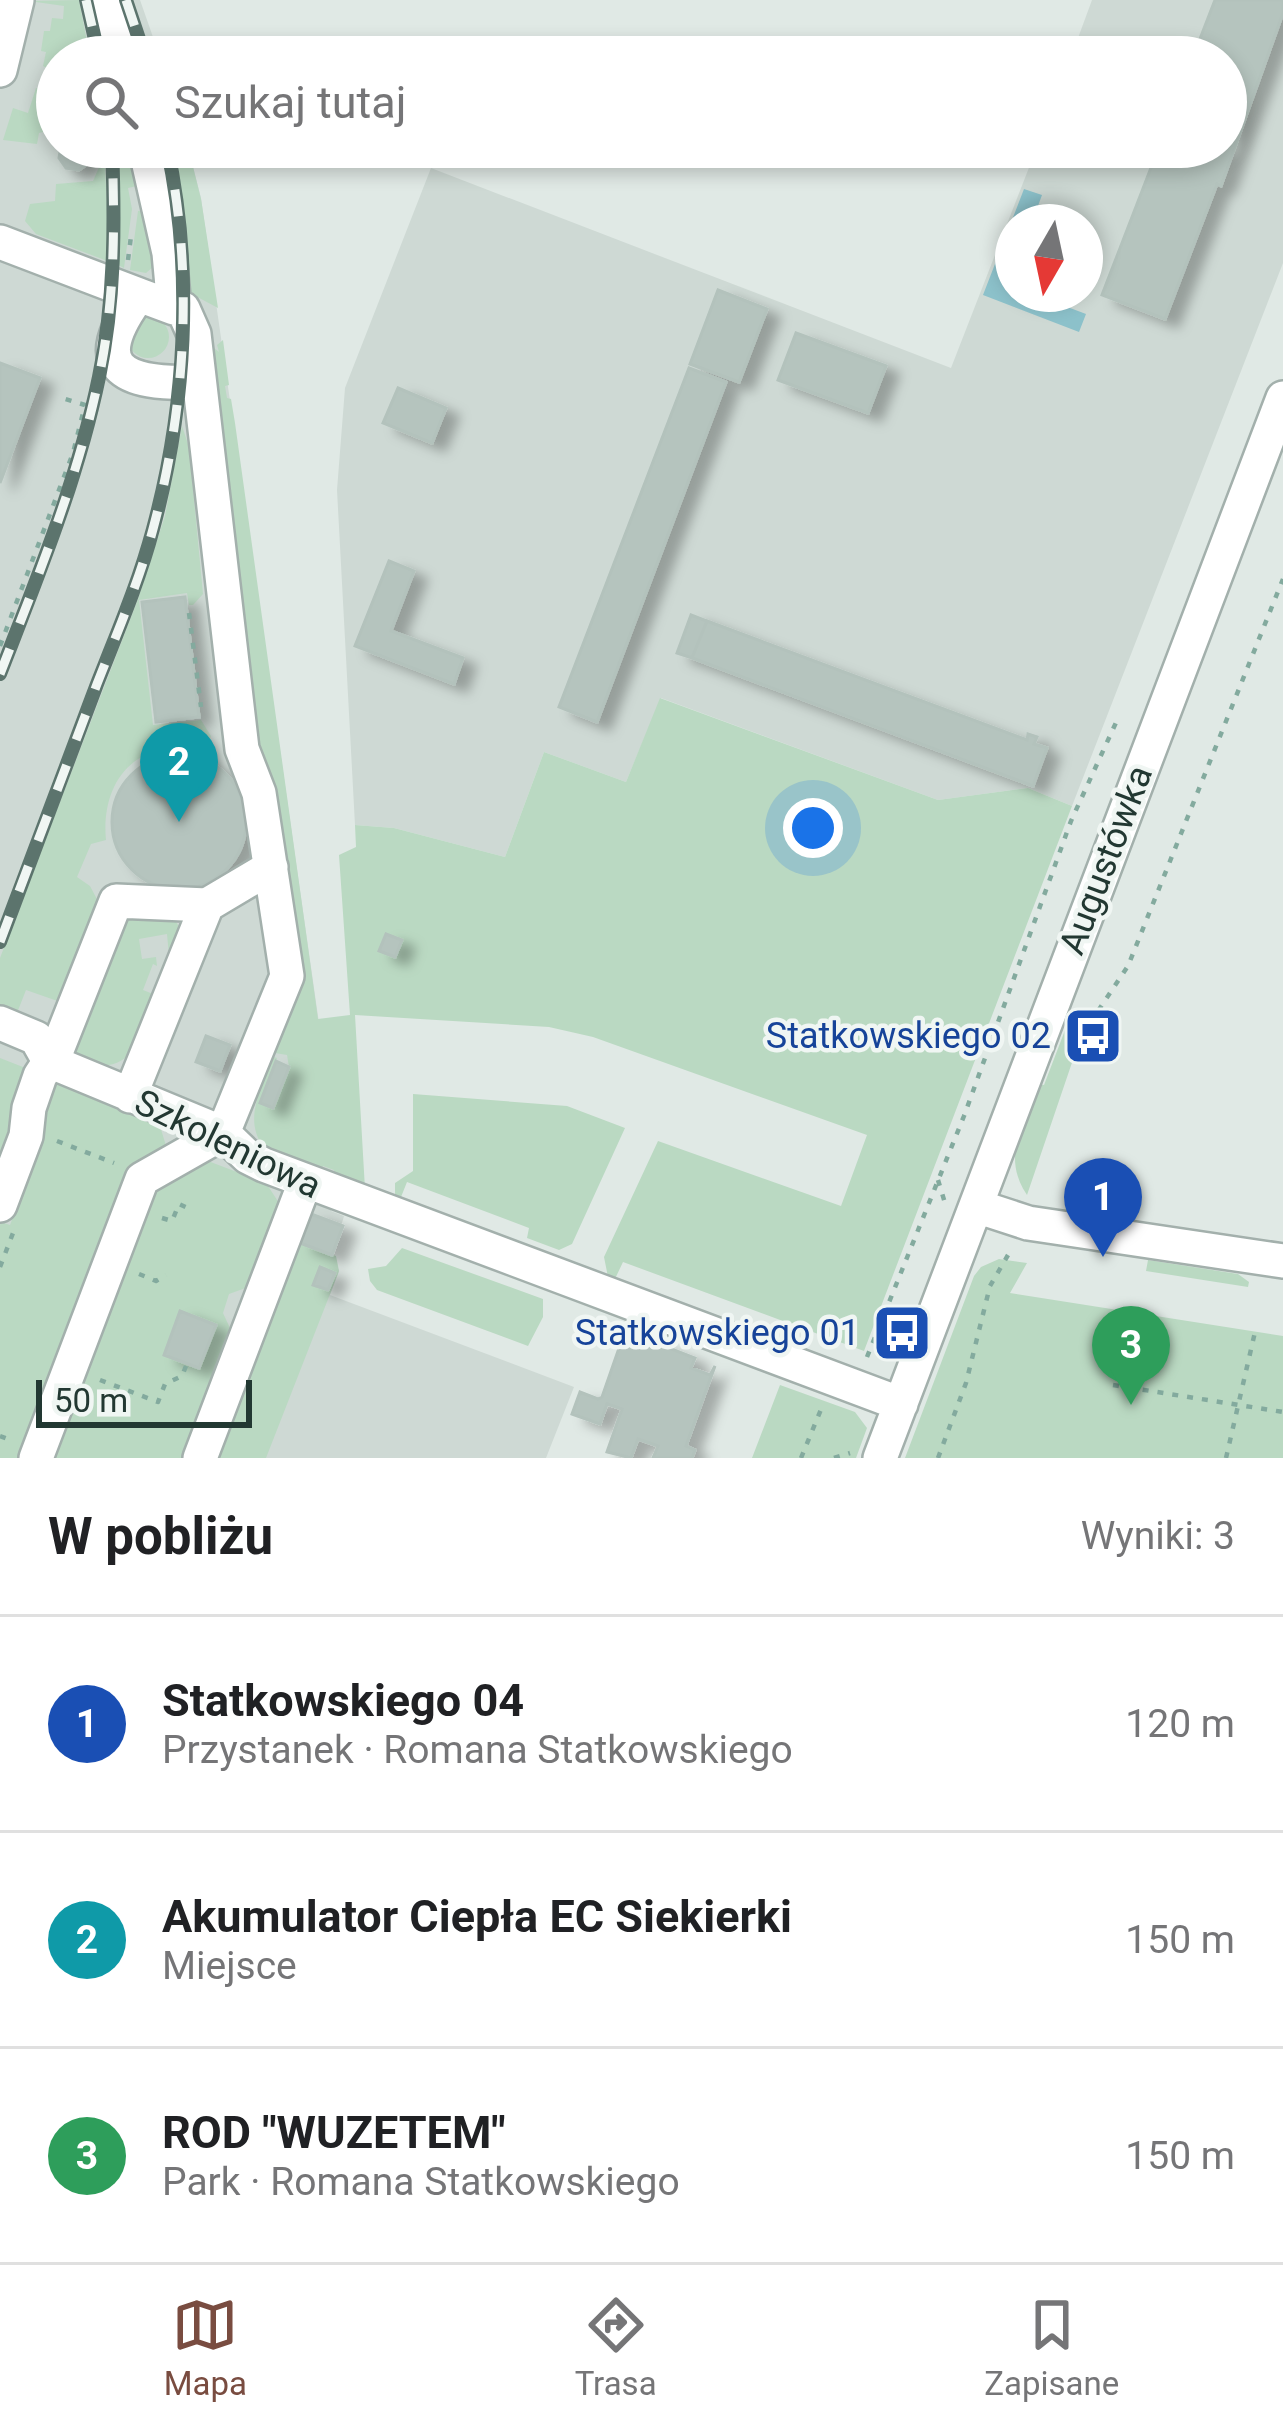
<!DOCTYPE html>
<html lang="pl">
<meta charset="utf-8">
<style>
body{margin:0;font-family:Roboto,sans-serif;background:#f2f2f2;color:#202124}
.compass{position:absolute;left:995px;top:204px;width:108px;height:108px;border-radius:50%;background:#fff;box-shadow:0 6px 18px #0003;rotate:189deg}
.scale{position:absolute;left:36px;bottom:30px;width:216px;box-sizing:border-box;padding-left:12px;border:6px solid #223832;border-top:0;font-size:33px;line-height:42px;white-space:nowrap;color:#223832;-webkit-text-stroke:9px #f0f6f3;paint-order:stroke}
.you{position:absolute;left:813px;top:828px;width:42px;height:42px;margin:-30px;border:9px solid #fff;border-radius:50%;background:#1a73e8;box-shadow:0 0 0 18px #1a73e833}
.badge{display:grid;place-items:center;width:78px;height:78px;border-radius:50%;background:#794c40;color:#fff;font-size:39px;font-weight:700}
.pin{position:absolute;translate:-50% -99px;filter:drop-shadow(0 3px 6px #0008)}
.pin::after{content:'';position:absolute;top:63px;width:42px;height:36px;background:inherit;clip-path:polygon(0 0,100% 0,50% 100%)}
.list{margin:0;padding:0;list-style:none}
h2{display:flex;justify-content:space-between;align-items:center;height:156px;margin:0;padding:0 48px;font-size:51px}
h2 small{font-size:39px;font-weight:400;color:#757577}
.list li{display:grid;grid-template-columns:78px 1fr auto;gap:36px;align-items:center;box-sizing:border-box;height:216px;padding:0 48px;border-top:3px solid #e0e0e0}
.list b{display:block;font-size:45px;white-space:nowrap}
.list p{margin:0;font-size:39px;white-space:nowrap;color:#757577}
.list em{font-size:39px;font-style:normal;color:#757577}
.icon{flex:none;width:66px;height:66px;fill:none;stroke:currentColor;stroke-width:2;stroke-linecap:round;stroke-linejoin:round}
.map{position:relative;flex:none;width:1283px;height:1458px;overflow:hidden}
.search{position:absolute;background:#fff;box-shadow:0 6px 18px #0003;left:36px;right:36px;top:36px;height:132px;display:flex;align-items:center;gap:30px;box-sizing:border-box;padding:0 42px;border-radius:66px;color:#757577;font-size:45px}
.sheet{height:804px;background:#fff}
nav{display:flex;justify-content:space-around;align-items:center;box-sizing:border-box;height:168px;border-top:3px solid #e0e0e0;background:#fff;font-size:33px;color:#757577}
nav a{display:grid;justify-items:center;gap:6px}
nav .on{color:#794c40}
.map>svg:first-child{display:block}
</style>
<div class="map">
<svg width="1283" height="1458" viewBox="0 0 1283 1458">
<defs>
<filter id="shadow"><feDropShadow dx="13" dy="8" stdDeviation="6" flood-color="#0004"/></filter>
</defs>
<rect width="100%" height="100%" fill="#e0e9e5"/>
<path fill="#ced9d4" fill-rule="evenodd" d="M0,0H140L160,57H57V147H188L201,198L341,1177L331,1211L344,1216L333,1254L339,1271L330,1295L574,1387L546,1458H0Z
M1092,0H1283V263L1072,806L1028,788L938,800L661,698L626,782L544,752L505,857L394,828L355,825L337,490L345,388L431,168L951,368L1037,147H1226V57H1071ZM1013,222H1085V294H1013Z"/>
<path fill="#bad9c2" d="M79,0L90,57H57V129L39,133L37,144L3,140L13,108L28,113L36,88L40,89L47,68L43,66L46,52L41,51L44,31H50L52,18L63,19L64,6L29,1Z
M98,147H104L110,262L36,234L25,221L30,204L55,201L56,184L93,181L100,165Z
M115,147H137L145,184L128,188L132,209L124,268L116,264Z
M175,147H188L201,199L218,308L188,292Z
M150,209L154,266L146,273L130,270L138,211Z
M127 337a21 21 0 1 1 42 0a21 21 0 1 1-42 0Z
M223,340L229,385L225,386L227,398L231,399L235,423L318,1019L350,1015L339,855L356,847L355,825L394,828L505,857L544,752L626,782L660,698L938,800L1028,788L1072,806L864,1351L623,1262L614,1281L608,1277L604,1257L658,1141L841,1206L867,1135L593,1037L549,1027L355,1015L365,1189L333,1176L334,1170L323,1166L320,1171L264,1148C242,1118 262,1088 274,1057L277,1058L260,1103L273,1107L289,1067L287,1055L275,1053L303,979L279,807L251,725L207,354L214,348L219,352L217,345Z
M182,426L189,447L203,594L193,605H189L187,593L139,600L153,725L201,720L211,736C208,743 209,747 200,750C188,752 174,747 161,750C118,759 102,800 106,840L91,844L77,877L90,886L99,903L66,1004L26,990L17,1013L0,1011V958L138,599L165,516Z
M137,917H173L183,933L170,966L167,934L139,939L142,959L156,957L157,966L153,964L143,990L158,996C136,1047 134,1077 70,1062L122,923Z
M1067,1025L1077,1029L1080,1039L1027,1195C1001,1157 1023,1123 1038,1084L1044,1085Z
M0,1058L28,1069L0,1187Z
M56,1079L159,1123L168,1152L30,1458H0V1225L1,1222L10,1225L13,1217L5,1213Z
M413,1094L567,1106L625,1128L572,1244L559,1250L527,1238L529,1228L407,1182L399,1202L395,1198V1183L413,1171Z
M208,1161L266,1183L281,1206L257,1284L229,1294L223,1313L236,1341L192,1458H46L148,1186L178,1170Z
M300,1243L336,1256L339,1271L266,1458H215Z
M402,1248L543,1299V1317L528,1346L377,1290L370,1281L368,1269L386,1266Z
M999,1259L1027,1263L1010,1293L1283,1336V1458H905L974,1276L981,1267Z
M1148,1260L1238,1274L1249,1282L1248,1287L1146,1271Z
M780,1385L855,1412L867,1428L856,1458H752Z"/>
<path fill="#8cc1ca" d="M1024,189L1042,195L1032,222H1013V271L1008,284L1013,287V294H1033L1086,314L1079,332L983,295Z"/>
<path fill="#b5c4be" stroke="#b3c2bc" stroke-width="3" filter="url(#shadow)" d="M1215,0H1283V13L1221,186L1217,184L1165,319L1102,295L1159,147H1226V57H1193Z
M61,147H89V163L79,170L66,168L59,158Z
M718,290L767,309L739,382L690,364Z
M796,333L886,366L868,413L778,380Z
M0,363L40,378L0,483Z
M689,368L726,382L597,722L559,707Z
M398,388L446,408L432,443L383,423Z
M389,561L414,571L391,631L463,658L454,684L355,646Z
M185,597L199,717L156,722L142,602Z
M691,615L707,621L692,658L677,653Z
M707,621L1027,740L1028,734L1037,737L1034,744L1047,748L1033,786L692,658Z
M112 822a67 67 0 1 1 134 0a67 67 0 1 1-134 0Z
M386,934L402,940L395,957L379,951Z
M206,1036L230,1045L220,1071L196,1062Z
M276,1061L289,1067L273,1108L260,1103Z
M311,1214L343,1226L332,1255L300,1243Z
M320,1267L335,1273L328,1290L313,1285Z
M180,1311L216,1325L199,1368L164,1355Z
M625,1331L695,1358L691,1368L710,1375L715,1366L686,1446L695,1450L692,1458H653L658,1446L638,1439L631,1458L607,1452L622,1409L607,1404L600,1424L572,1414L580,1392L598,1399L602,1397Z"/>
<g fill="none" stroke-linecap="round" stroke-linejoin="round">
<g stroke="#a3b0ac" stroke-width="38">
<path id="minor" d="M106,0L123,57
M0,70L17,0
M0,242L139,295
M174,308L139,295C85,368 122,385 198,382
M0,1023L36,1038L49,1061L223,1133L248,1157L264,1165L901,1404
M130,1096L207,905L271,867
M0,1205L26,1136L29,1108L40,1076L57,1050L116,901L207,905
M976,1206L1028,1223L1283,1261
M36,1458L142,1179L223,1133L287,976L259,793L242,749L194,334L183,309L174,308L169,253L145,147
M200,1458L305,1182
M880,1458L1283,398"/>
</g>
<path stroke="#83aa9e" stroke-width="4.5" stroke-dasharray="6 9" stroke-linecap="butt" d="M128,260L131,236
M189,613L201,707
M0,646L73,453L85,405L65,399
M1090,1023L1128,966L1283,579
M57,1141L114,1163
M938,1180L945,1203
M162,1218L172,1221L179,1204L190,1209
M0,1267L13,1233
M139,1274L156,1281L166,1275
M867,1357L964,1116L1071,821L1119,716
M100,1380L158,1402L165,1384L182,1376L186,1366
M1113,1385L1283,1412
M0,1436L13,1441
M801,1458L822,1407
M834,1458L850,1453
M938,1458L966,1383L990,1286L1008,1255
M1226,1458L1255,1332"/>
<use href="#minor" stroke="#fff" stroke-width="33"/>
<g stroke="#5c746d" stroke-width="14">
<path id="rail" d="M86,0L99,57
M126,0L145,57
M0,674C38,576 78,479 99,377C115,301 115,224 112,147
M0,942C32,856 65,770 97,684C117,633 139,582 153,529C186,407 194,271 167,147"/>
</g>
<use href="#rail" stroke="#f0f6f3" stroke-width="9" stroke-dasharray="27" stroke-linecap="butt"/>
</g>
<defs>
<g id="bus-square" transform="scale(3)"><rect x="-9" y="-9" width="18" height="18" rx="4" fill="#1a4fb4" stroke="#f0f6f3"/><path d="M-5-6H5V4H4V6H2V4H-2V6H-4V4H-5ZM-3.5-4V0h7V-4ZM-3.5 1.2v1.5H-2V1.2ZM2 1.2v1.5H3.5V1.2Z" fill="#fff"/></g>
</defs>
<g fill-rule="evenodd">
<use href="#bus-square" x="1093" y="1036"/>
<use href="#bus-square" x="902" y="1333"/>
</g>
<g text-anchor="middle" dominant-baseline="central" stroke-width="9" stroke-linejoin="round" paint-order="stroke">
<g font-size="36" fill="#223832" stroke="#f0f6f3">
<text transform="translate(1106 860) rotate(-69)">Augustówka</text>
<text transform="translate(228 1144) rotate(26)">Szkoleniowa</text>
</g>
<g font-size="36" fill="#164399" stroke="#f0f6f3" text-anchor="end">
<text x="1051" y="1036">Statkowskiego 02</text>
<text x="860" y="1333">Statkowskiego 01</text>
</g>
</g>
</svg>
<svg class="compass" viewBox="-18 -18 36 36"><path d="M0-13l5 13h-10z" fill="#e53935"/><path d="M0 13l5-13h-10z" fill="#757577"/></svg>
<div class="scale">50 m</div>
<div class="you"></div>
<div class="pin badge" style="left:1103px;top:1257px;background:#1a4fb4">1</div>
<div class="pin badge" style="left:179px;top:822px;background:#0f9aa8">2</div>
<div class="pin badge" style="left:1131px;top:1405px;background:#2e9e5b">3</div>
<div class="search"><svg class="icon" aria-label="search" viewBox="0 0 24 24"><circle cx="10" cy="10" r="6"/><path d="M15 15l6 6"/></svg>Szukaj tutaj</div>
</div>
<section class="sheet">
<h2>W pobliżu<small>Wyniki: 3</small></h2>
<ul class="list">
<li><span class="badge" style="background:#1a4fb4">1</span><div><b>Statkowskiego 04</b><p>Przystanek · Romana Statkowskiego</p></div><em>120 m</em></li>
<li><span class="badge" style="background:#0f9aa8">2</span><div><b>Akumulator Ciepła EC Siekierki</b><p>Miejsce</p></div><em>150 m</em></li>
<li><span class="badge" style="background:#2e9e5b">3</span><div><b>ROD &quot;WUZETEM&quot;</b><p>Park · Romana Statkowskiego</p></div><em>150 m</em></li>
</ul>
</section>
<nav>
<a class="on"><svg class="icon" aria-label="map" viewBox="0 0 24 24"><path d="M3 6l6-2 6 2 6-2v14l-6 2-6-2-6 2zM9 4v14M15 6v14"/></svg>Mapa</a>
<a><svg class="icon" aria-label="directions" viewBox="0 0 24 24"><path d="M12 3l9 9-9 9-9-9zM9 14v-3h6M13 9l2 2-2 2"/></svg>Trasa</a>
<a><svg class="icon" aria-label="saved" viewBox="0 0 24 24"><path d="M7 4h10v16l-5-4-5 4z"/></svg>Zapisane</a>
</nav>
